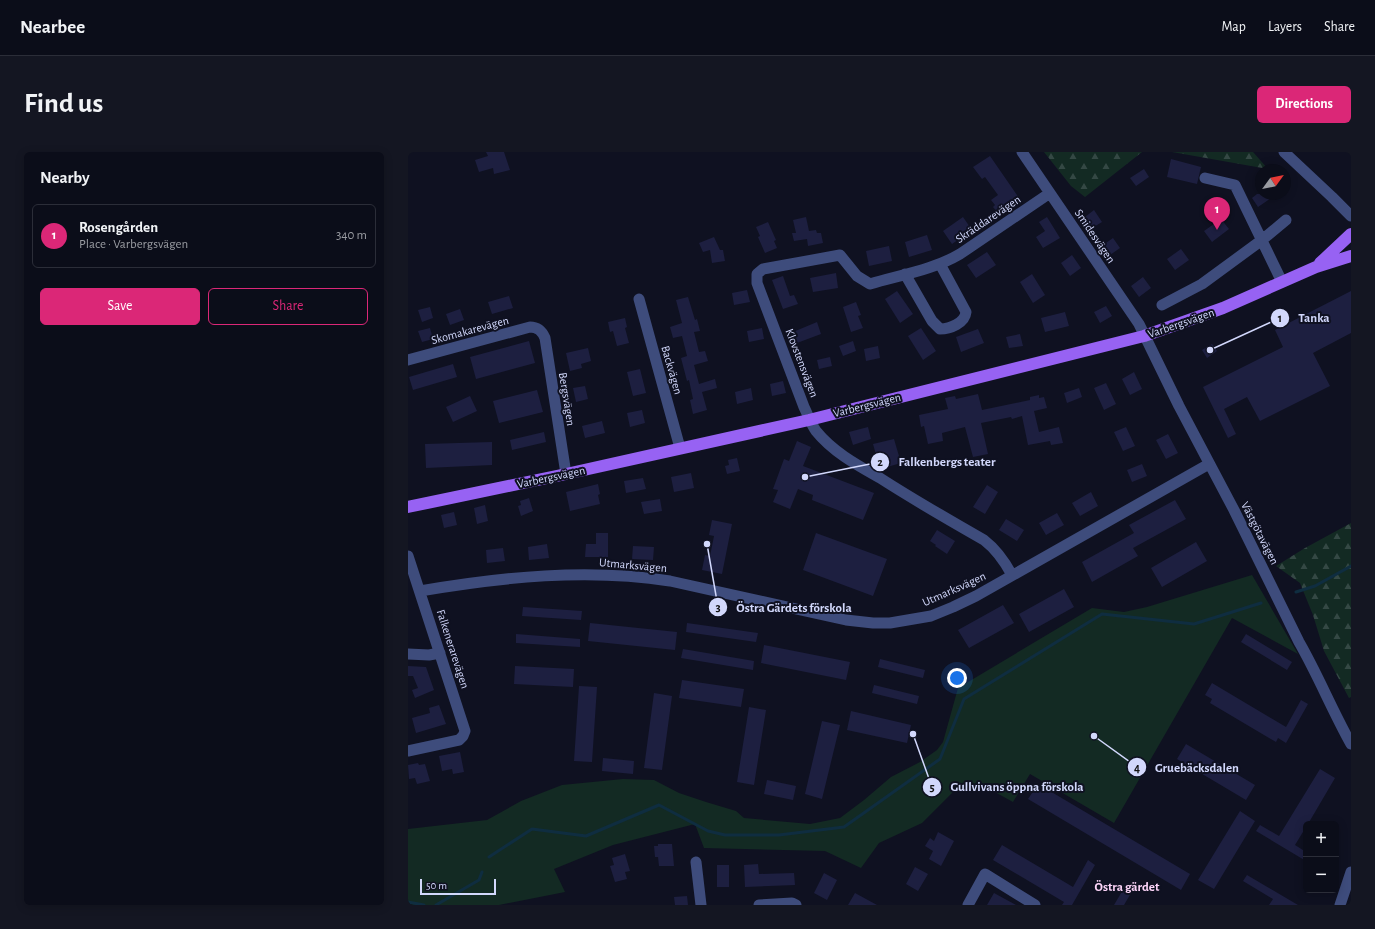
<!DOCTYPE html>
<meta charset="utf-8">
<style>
body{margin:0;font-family:"Alegreya Sans",sans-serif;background:#141622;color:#f1f3f6}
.controls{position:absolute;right:12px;bottom:12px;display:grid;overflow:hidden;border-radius:6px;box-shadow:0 2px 10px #0003}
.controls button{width:36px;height:36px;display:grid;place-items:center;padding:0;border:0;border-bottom:1px solid #2b2d38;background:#0b0d19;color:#f1f3f6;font:20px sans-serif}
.compass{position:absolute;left:847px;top:12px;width:36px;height:36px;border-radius:50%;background:#0b0d19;box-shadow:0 2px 10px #0003;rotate:57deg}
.scale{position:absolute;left:12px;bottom:10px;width:76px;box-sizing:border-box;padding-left:4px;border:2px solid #d2d8fc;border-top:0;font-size:11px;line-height:14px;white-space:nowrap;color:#d2d8fc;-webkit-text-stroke:3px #0f1121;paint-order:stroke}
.you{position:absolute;left:549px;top:526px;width:14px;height:14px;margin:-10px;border:3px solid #fff;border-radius:50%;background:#1a73e8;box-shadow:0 0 0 6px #1a73e833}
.badge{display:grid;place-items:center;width:26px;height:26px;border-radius:50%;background:#db2777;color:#fff;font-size:13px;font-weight:700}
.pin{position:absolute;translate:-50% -33px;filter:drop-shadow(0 1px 2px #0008)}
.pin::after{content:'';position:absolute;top:21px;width:14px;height:12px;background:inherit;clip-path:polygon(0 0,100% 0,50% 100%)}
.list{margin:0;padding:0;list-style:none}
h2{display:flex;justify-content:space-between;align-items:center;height:52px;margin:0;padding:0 16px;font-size:17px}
h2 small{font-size:13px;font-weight:400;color:#9a9ca2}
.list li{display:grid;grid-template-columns:26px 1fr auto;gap:12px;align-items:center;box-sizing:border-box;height:64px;margin:0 8px 8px;padding:0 8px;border:1px solid #2b2d38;border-radius:6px}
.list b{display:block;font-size:15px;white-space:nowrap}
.list p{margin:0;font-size:13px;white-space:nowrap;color:#9a9ca2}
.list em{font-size:13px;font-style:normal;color:#9a9ca2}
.actions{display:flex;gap:8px;padding:12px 16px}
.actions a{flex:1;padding:9px 0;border:1px solid #db2777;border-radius:6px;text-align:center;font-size:14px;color:#db2777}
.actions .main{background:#db2777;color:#fff}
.map{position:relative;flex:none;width:943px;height:753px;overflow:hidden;border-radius:6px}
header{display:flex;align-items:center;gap:24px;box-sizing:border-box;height:56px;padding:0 20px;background:#0b0d19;border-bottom:1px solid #2b2d38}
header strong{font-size:19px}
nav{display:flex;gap:22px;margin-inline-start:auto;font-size:14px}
.intro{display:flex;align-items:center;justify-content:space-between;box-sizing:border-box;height:96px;padding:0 24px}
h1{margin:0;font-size:28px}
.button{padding:10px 18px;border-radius:6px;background:#db2777;color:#fff;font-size:14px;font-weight:700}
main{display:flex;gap:24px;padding:0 24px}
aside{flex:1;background:#0b0d19;border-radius:6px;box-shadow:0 2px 10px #0003}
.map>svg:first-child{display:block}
</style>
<header>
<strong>Nearbee</strong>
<nav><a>Map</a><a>Layers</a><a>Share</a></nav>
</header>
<div class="intro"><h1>Find us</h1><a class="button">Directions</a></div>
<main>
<aside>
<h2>Nearby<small></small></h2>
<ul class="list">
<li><span class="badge">1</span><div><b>Rosengården</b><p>Place · Varbergsvägen</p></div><em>340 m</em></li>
</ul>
<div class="actions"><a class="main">Save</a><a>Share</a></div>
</aside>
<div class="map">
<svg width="943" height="753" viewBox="0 0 943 753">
<defs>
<pattern id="forest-firs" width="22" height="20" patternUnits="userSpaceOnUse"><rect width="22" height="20" fill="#132a23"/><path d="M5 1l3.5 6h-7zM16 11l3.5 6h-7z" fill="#344844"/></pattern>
</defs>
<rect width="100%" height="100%" fill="#0f1121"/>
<path fill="#132a23" d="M844,423L890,502L824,466L706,671L622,622L605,650L574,633L553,632L514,671L471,691L453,716L417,699L296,696L287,672L205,693L146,717L157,740L91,753H0V677L79,668L113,649L154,633L215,627L246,628L271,641L298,650L328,659L336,666L402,672L432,666L456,648L483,625L512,610L529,598L535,590L550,536L684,456L716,460L739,455Z"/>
<path fill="url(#forest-firs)" d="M636,0H734L677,45L663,34Z
M764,0H845L860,17Z
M943,371V545L941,546L916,499L905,463L892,431L868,414L897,396Z"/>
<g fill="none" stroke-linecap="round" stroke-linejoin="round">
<path stroke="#0f2d40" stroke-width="3" d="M888,440L907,434L943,414
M81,705L124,677L178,684L251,653L300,679L317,683H371L436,675L532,607L556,547L694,462L786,472L853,451
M0,750L16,753
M28,753L71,728L74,720"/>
</g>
<path fill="#1d1f40" d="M78,0H96L102,18L86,22L85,16L71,20L67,8L80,4Z
M582,4L611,46L590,61L585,55L587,53L583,48L590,43L577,25L574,27L565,15Z
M763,7L793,15L789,32L759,25Z
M736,17L741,25L728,34L722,26Z
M849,42H869L850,55L844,46Z
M686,58L694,70L684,76L677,65Z
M398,65L401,79L408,78L409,81H413L415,91L400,94L399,87L386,89L384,81H388L385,68Z
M555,65L564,78L544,92L535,79Z
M639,65L652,86L635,96L628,85L637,79L631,70Z
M813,67L821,77L804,90L796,79Z
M360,70L368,88L366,89L369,96L357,101L350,85L352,84L348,75Z
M519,83L524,98L501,105L497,90Z
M306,85L312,98H315L317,109L304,111L302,98L295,100L291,91Z
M705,86L712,96L702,103L695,93Z
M481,94L484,109L461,114L458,99Z
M773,97L781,108L767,118L759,107Z
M579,100L588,113L568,126L559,113Z
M664,103L673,116L662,124L653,111Z
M428,121L430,136L405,140L402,126Z
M624,122L637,143L625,151L612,130Z
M375,124L382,144L386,143L390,152L375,157L364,128Z
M735,125L743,136L731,145L723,134Z
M339,138L342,150L326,153L324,141Z
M489,139L505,162L492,171L477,147Z
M943,139V181L905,201L922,234L852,269L839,245L816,257L828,282L820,286L795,235L875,195L867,178Z
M101,144L105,156L84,162L80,150Z
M280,145L287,168L289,167L292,179L286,180L291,200L297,199L300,209L286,213L291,232L307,227L309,236L294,240L299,258L285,262L282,248L285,247L281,228L279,229L273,206L279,204L274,184L265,186L262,175L274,171L268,148Z
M448,150L453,163L450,164L455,176L443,180L435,155Z
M698,154L704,164L692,171L686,160Z
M22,155L25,166L14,170L10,158Z
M52,157L56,168L42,173L38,162Z
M657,160L661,174L637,180L633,166Z
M217,166L219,175L217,176L221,191L209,194L205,179L202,180L200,170Z
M409,170L413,182L389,191L385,180Z
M22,176L25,187L14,190L10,179Z
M354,176L356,187L341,190L339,179Z
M513,176L528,199L515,208L500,184Z
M570,177L576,191L553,200L548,185Z
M612,182L615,194L601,196L598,185Z
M121,189L127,211L68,227L62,205Z
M445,189L448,199L435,204L431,194Z
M804,192L809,199L799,206L794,198Z
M470,194L472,206L458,209L456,197Z
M180,196L183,209L173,212L174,216L162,219L158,201Z
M422,205L424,214L411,217L409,208Z
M45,212L49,225L5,238L1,225Z
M232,217L238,241L225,244L219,220Z
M726,220L734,237L722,243L714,227Z
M375,229L378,241L364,244L362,232Z
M698,231L708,252L696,258L686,236Z
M177,234L180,247L168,250L165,236Z
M343,236L345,248L329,252L327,240Z
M671,236L674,245L659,251L656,241Z
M129,238L135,260L91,271L85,249Z
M570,242L574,258L622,248V245L631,243V246L636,245L639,256L626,259L631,280L651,275L655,291L643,293L642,289L620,293L614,264L604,267L603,265L573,271L580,302L565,305L557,275L534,281L535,289L520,292L516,274L513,275L511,263L540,257L537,246L547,244L548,247Z
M62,244L69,259L45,270L38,255Z
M234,258L237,271L222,275L219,261Z
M194,269L197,281L177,286L174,274Z
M460,275L463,287L445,293L441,280Z
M718,275L727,294L715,299L706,280Z
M136,280L138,290L104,298L102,288Z
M760,282L770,301L758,307L748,288Z
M486,287L493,311L472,317L465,292Z
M389,289L403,295L395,314L466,341L455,368L404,348L405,343L390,337L382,357L365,350L370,338L365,337L376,307L381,309Z
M84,290V313L18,316L17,292Z
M329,306L332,319L319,322L317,314L321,313L320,308Z
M734,312L739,324L724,330L719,318Z
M283,321L286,336L266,340L263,325Z
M235,326L238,337L218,341L216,329Z
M190,332L192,342L190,343L192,352L162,359L158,340Z
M579,333L590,340L577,362L565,355Z
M683,340L690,354L672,364L664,351Z
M121,346L125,359L113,364L110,354L113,353L112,349Z
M252,347L254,359L236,362L233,350Z
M767,348L778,367L725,396L730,404L684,430L674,410L726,381L721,373Z
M77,353L80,369L69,372L66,356Z
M46,360L49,373L36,376L33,363Z
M649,361L656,373L638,383L631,371Z
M598,367L616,378L609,389L591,378Z
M304,368L324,372L314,422L294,418L297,403L302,404L306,384L301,383Z
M529,378L547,389L539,402L527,394L528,393L522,389Z
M188,381H200V405H177L178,392H188Z
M408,381L479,407L465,444L395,418Z
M788,390L799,409L754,435L743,416Z
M139,392L141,406L121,408L120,395Z
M225,394L246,395L245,408L224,407Z
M95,396L97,409L79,411L78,398Z
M656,437L666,455L621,480L611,462Z
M595,453L606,471L561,496L550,478Z
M115,455L174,459L173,468L114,464Z
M182,471L269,480L267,498L180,489Z
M279,471L350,481L348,490L278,480Z
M108,482L172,487V495L108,491Z
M838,482L884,510L879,518L833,490Z
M356,493L442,510L438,528L353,511Z
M275,497L346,509L345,518L273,506Z
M472,507L517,518L515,526L470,515Z
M0,514L18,515L26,538L7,546L4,538L10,536L5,524H0Z
M107,514L166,517L165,535L106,532Z
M274,528L336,537L333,555L271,546Z
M804,531L878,575L893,548L900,552L878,591L870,586L868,590L802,551L804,547L797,543Z
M466,533L511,544L509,552L464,541Z
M171,534L189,535L184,610L166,609Z
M246,541L264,544L254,618L236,616Z
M31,553L38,572L8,581L4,566L22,561L21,556Z
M341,555L358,558L346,633L329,630Z
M443,559L503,573L499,591L439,578Z
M414,569L432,573L414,647L397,642Z
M778,592L847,633L838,648L769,607Z
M52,600L56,620L45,622L44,617L34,619L31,604Z
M195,606L226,609L225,622L194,619Z
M10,611L11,613L17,612L22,629L9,632L7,626L1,627L0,613Z
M912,617L927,626L900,672H898V675L887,693L898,700V709L848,679L852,673L871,684Z
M359,628L388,634L385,648L356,642Z
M630,632L782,722L773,738L620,647Z
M832,659L847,669L806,737L790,728Z
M530,680L546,689L533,714L521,707L525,699L517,694L522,686L526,689Z
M250,692H264L266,714H251L250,705H247L246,694H250Z
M594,693L665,735L680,708L687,713L664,753H654L656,750L585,708Z
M217,702L222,719L217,720L219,727L207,730L202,714L206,713L204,706Z
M350,712L351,722L386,721L387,733L337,735L336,713Z
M309,713H321V735H309Z
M507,715L520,722L510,739L498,732Z
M416,721L429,728L419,748L406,741Z
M839,723L890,753H861L865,747L835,729Z
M719,731L726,736L716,753H706Z
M447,741L469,753H440Z
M586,741L608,753H579Z
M279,744L280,753H267L266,745Z"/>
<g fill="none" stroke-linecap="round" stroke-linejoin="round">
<path stroke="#3e4c7c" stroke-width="11" d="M614,0L731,172L771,254L826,358L891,490C910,523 924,558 943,592
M876,0L924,45L943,64
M797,26L827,33L874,130
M497,122L524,169L532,177C542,177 557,171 558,160L532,112
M231,147L272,296
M754,153L794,132L854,88L878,68
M0,208L122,175C130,175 134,179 137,186L158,322
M0,404L57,579L55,584L51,588L0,599
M604,423C597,410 589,398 576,388C541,368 506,348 472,326C449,313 425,300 408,279C403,272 400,263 396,255L349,131V122L355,117L432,103L449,124L462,132C492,123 525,118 552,102L642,41
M12,439C95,425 179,416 262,429L438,468L465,471H482L523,464L545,455L568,444L801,312
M0,502L21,503L32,501
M288,710L293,753
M351,753L384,751L388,753
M560,753L577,722L627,753
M932,753L943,720"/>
<path stroke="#9762f3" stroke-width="12" d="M912,111L943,82
M0,355L158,322L401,268L736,184L815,156L908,115L943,104"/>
</g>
<g text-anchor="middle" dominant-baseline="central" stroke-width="4" stroke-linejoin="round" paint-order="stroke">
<g font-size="12" fill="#d2d8fc" stroke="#0f1121">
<text transform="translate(580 67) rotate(-34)">Skräddarevägen</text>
<text transform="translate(687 84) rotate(56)">Smidesvägen</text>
<text transform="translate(773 171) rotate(-19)">Varbergsvägen</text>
<text transform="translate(62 178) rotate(-15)">Skomakarevägen</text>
<text transform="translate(394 211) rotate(69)">Klovstensvägen</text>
<text transform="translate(264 218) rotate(74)">Backvägen</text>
<text transform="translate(159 247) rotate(81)">Bergsvägen</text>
<text transform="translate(459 253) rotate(-14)">Varbergsvägen</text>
<text transform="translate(143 325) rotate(-12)">Varbergsvägen</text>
<text transform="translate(852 381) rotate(63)">Västgötavägen</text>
<text transform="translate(225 413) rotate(5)">Utmarksvägen</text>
<text transform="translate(546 437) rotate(-24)">Utmarksvägen</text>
<text transform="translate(45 497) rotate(72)">Falkenerarevägen</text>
</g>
<g font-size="13" font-weight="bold" fill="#fcd4f8" stroke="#0f1121">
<text x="719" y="735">Östra gärdet</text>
</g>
</g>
<path fill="none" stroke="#d2d8fc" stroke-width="1.5" d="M802 198L872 166M397 325L472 310M299 392L310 455M686 584L729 615M505 582L524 635"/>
<g fill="#d2d8fc" stroke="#0f1121" stroke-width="1.5">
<circle cx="802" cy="198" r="4"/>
<circle cx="397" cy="325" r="4"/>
<circle cx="299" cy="392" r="4"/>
<circle cx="686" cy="584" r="4"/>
<circle cx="505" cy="582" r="4"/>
<circle cx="872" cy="166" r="10"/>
<circle cx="472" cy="310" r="10"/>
<circle cx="310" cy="455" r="10"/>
<circle cx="729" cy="615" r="10"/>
<circle cx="524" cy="635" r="10"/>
</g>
<g font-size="12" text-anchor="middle" font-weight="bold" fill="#111">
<text x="872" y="170">1</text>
<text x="472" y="314">2</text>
<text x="310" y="459">3</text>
<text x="729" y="620">4</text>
<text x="524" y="639">5</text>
</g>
<g font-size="13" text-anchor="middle" font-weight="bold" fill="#d2d8fc" stroke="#0f1121" stroke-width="4" stroke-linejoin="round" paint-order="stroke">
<text x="906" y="170">Tanka</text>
<text x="539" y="314">Falkenbergs teater</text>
<text x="386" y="460">Östra Gärdets förskola</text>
<text x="789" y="620">Gruebäcksdalen</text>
<text x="609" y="639">Gullvivans öppna förskola</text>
</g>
</svg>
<div class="controls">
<button>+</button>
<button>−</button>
</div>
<svg class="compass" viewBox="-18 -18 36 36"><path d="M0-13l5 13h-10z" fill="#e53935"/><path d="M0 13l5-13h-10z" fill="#9a9ca2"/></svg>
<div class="scale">50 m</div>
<div class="you"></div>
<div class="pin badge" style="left:809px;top:78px">1</div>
</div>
</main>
